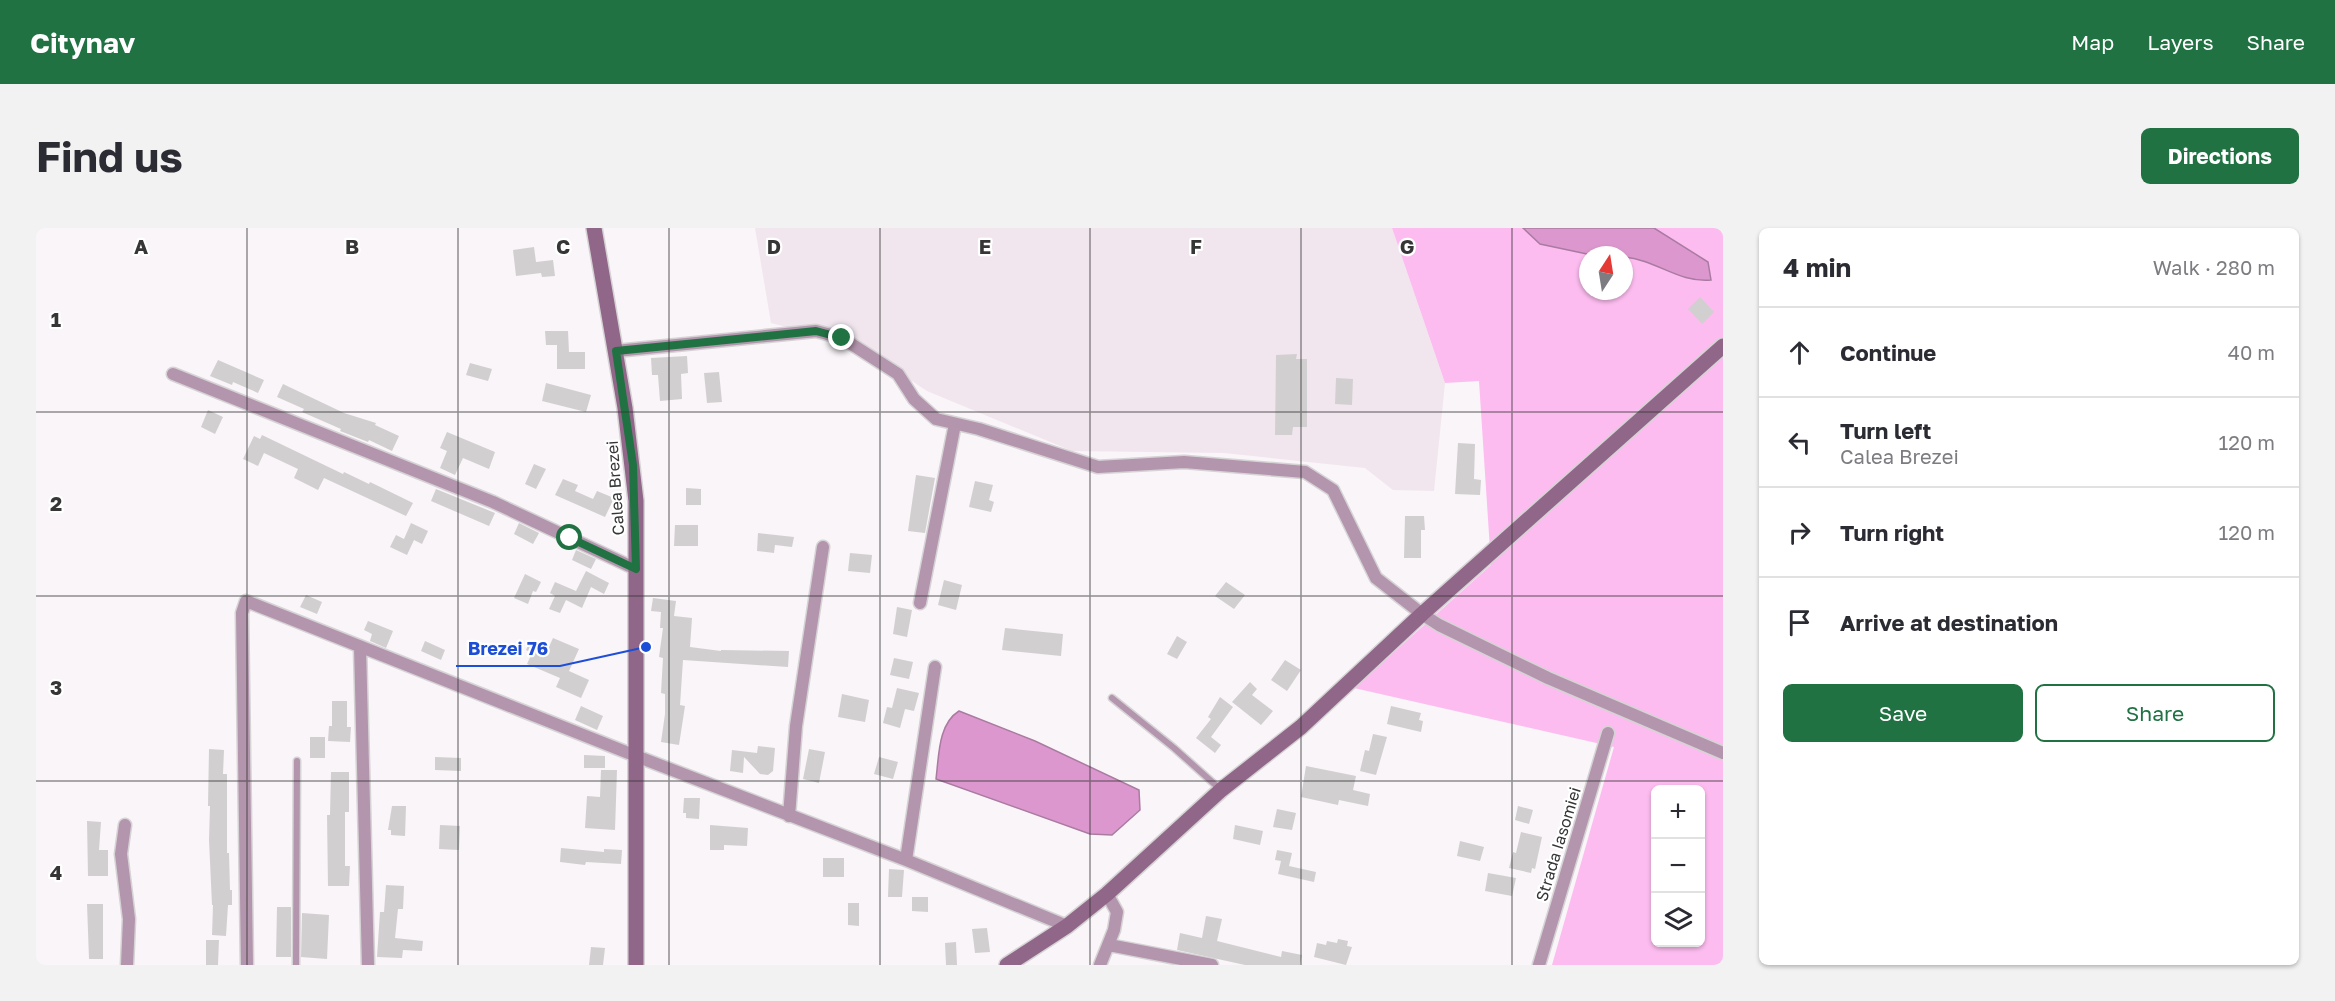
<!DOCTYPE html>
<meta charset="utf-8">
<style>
body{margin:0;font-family:"Golos Text",sans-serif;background:#f2f2f3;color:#2b2b33}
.controls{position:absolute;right:18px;bottom:18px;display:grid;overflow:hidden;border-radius:9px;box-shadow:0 2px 4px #0004}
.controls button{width:54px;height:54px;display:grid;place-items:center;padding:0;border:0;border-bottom:2px solid #e1e1e2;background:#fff;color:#2b2b33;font:30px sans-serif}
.compass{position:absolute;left:1543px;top:18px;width:54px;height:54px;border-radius:50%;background:#fff;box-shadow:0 2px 4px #0004;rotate:12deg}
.stop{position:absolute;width:18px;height:18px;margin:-14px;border:4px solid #207243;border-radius:50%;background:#fff}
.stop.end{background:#207243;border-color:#fff;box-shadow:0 2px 6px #0008}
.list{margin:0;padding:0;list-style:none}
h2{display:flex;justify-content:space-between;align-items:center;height:78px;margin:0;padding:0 24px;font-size:26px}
h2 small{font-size:20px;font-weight:400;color:#7c7c81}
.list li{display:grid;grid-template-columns:39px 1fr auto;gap:18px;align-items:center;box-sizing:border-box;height:90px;padding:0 24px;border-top:2px solid #e1e1e2}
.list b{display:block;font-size:22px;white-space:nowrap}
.list p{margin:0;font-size:20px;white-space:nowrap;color:#7c7c81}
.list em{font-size:20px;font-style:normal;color:#7c7c81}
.actions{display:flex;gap:12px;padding:18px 24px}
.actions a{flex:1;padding:14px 0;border:2px solid #207243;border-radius:9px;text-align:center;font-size:21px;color:#207243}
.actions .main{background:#207243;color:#fff}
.icon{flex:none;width:33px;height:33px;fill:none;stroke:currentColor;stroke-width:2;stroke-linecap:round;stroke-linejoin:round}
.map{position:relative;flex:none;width:1687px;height:737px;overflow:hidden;border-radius:9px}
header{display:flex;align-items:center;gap:36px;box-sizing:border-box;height:84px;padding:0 30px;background:#207243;color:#fff}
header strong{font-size:28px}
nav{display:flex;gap:33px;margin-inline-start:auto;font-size:21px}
.intro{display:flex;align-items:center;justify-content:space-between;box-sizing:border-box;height:144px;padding:0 36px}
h1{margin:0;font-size:42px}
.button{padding:15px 27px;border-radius:9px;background:#207243;color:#fff;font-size:21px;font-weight:700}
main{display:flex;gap:36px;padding:0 36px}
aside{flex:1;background:#fff;border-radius:9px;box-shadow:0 2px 4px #0004}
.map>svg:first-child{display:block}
</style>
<header>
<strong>Citynav</strong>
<nav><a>Map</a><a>Layers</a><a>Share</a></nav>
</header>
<div class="intro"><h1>Find us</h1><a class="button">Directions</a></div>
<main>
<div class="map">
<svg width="1687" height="737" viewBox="0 0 1687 737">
<rect width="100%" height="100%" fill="#f9f5f8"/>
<path fill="#f1e6ee" d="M719,0H1356L1409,155L1398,263L1357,262L1329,240L1188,225L1036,223L891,163L823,118L735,95Z"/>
<path fill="#fcbcef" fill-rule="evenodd" d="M1356,0H1687V737H1516L1578,519L1318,460L1455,337L1443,153L1409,155ZM1552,27H1588V63H1552ZM1620,562H1664V714H1620Z"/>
<path fill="#dc98ce" stroke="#aa7ba1" stroke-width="1.5" d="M1487,0H1618L1672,34L1675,52C1642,55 1621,32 1588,29V27L1551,26L1504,16Z
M923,483L999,513L1103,562L1104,582L1076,607L1054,606L900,551C903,528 902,496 923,483Z"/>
<path fill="#d2cfd1" d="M498,19L500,34L517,32L519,48L506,49L505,45L480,48L477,22Z
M1664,69L1678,84L1666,96L1652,81Z
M509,103H532L533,124H549V141H521V117H510Z
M1261,126L1260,131H1271V199H1257L1256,207H1239L1240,127Z
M651,128L652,145L645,146L646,171L624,173L622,147H616L615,130Z
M182,132L228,152L222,165L197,154L196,157L174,148Z
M434,135L456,141L452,153L430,147Z
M683,144L686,174L671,175L668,145Z
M1300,150L1317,151L1316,177L1299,176Z
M510,155L555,167L550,184L506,173Z
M247,156L308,185L340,195L339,197L363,208L356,223L333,212L332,214L304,203L305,201L266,184L268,181L241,169Z
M172,182L187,189L179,206L165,199Z
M411,204L459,224L453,241L427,230L419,247L404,240L411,223L404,220Z
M226,207L307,246L308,244L333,256L334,254L377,275L370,288L288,250L282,262L258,250L262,241L228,225L222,238L207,231L218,208L224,211Z
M1422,215L1439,216L1438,251L1445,252L1444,267L1419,266Z
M498,236L510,241L500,261L489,256Z
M880,247L899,250L889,305L872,303Z
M527,251L542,257L539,263L557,271L561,263L578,270L569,289L519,267Z
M939,253L957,257L953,272L958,274L955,284L933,279Z
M650,260L665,261V277H650Z
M400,261L459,285L453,298L395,273Z
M1369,288H1388L1389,302H1385V330H1368Z
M375,295L392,303L386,316L378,312L371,327L354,319L360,307L368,311Z
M483,295L503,305L497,316L478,306Z
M639,297H662V318H638Z
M722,305L758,309L756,319L739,317L738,325L721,323Z
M540,322L560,331L555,341L536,332Z
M814,325L836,327L834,345L812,343Z
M550,343L573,355L568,366L555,359L546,380L530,372L524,385L513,381L519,368L514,365L519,354L540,363Z
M489,346L505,354L500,364L497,363L492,376L478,370Z
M908,352L926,357L920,382L902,377Z
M1190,354L1209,367L1198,381L1179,368Z
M270,367L286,374L281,386L264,379Z
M617,370L640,373L638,388L656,390L654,419L685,423V422L753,423L752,439L647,432L644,477L649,478L643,517L625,514L629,486V466L625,465L627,430L623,429L627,400H624L625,384L615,383Z
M861,379L876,382L871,409L857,406Z
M332,393L357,403L350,420L334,413L336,406L328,402Z
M969,400L1027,406L1025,428L966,422Z
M1141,408L1151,414L1141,431L1131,426Z
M517,410L543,421L533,443L553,452L545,470L520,459L524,450L491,436L496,425L490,422L494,413L512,421Z
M389,413L409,422L405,432L385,423Z
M858,430L877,434L873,451L854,447Z
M1249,432L1265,442L1251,463L1235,452Z
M1214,454L1221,461L1216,467L1237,483L1225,497L1196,474Z
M861,460L883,465L878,483L869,481L864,500L847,495L851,479L856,480Z
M806,466L833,472L829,494L802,489Z
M1184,469L1197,479L1175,509L1185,517L1179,525L1160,510L1175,491L1172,489Z
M296,473H311V499H315L314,514L292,513L293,498H296Z
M545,478L567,488L561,502L539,492Z
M1355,478L1385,485L1383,492L1387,493L1385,504L1351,496Z
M1337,506L1351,509L1340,547L1324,543L1329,522L1333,523Z
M274,509H289V530H274Z
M722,518L739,520L737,543L732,547L724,546L708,529L707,545L694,543L696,522L721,525Z
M173,521L188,522L187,546H191V625H193L194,662H196V677H192L190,708L176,707L177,677H176L173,612L174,578H172Z
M773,521L789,524L783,555L767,551Z
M548,527L569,528V540H548Z
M399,529L425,530V543L399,542Z
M843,529L862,534L857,551L838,546Z
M1270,538L1320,548L1317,562L1334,566L1332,578L1303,572L1302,577L1265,569Z
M565,542H581L579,602L549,600L551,568L564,569Z
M295,544H313V584H309V638H314L313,658H292L291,587H294Z
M648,570H664L663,591L650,590V585H647Z
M356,578H370L369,608L355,607V602H352Z
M1482,578L1497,582L1493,596L1479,592Z
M1241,581L1260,585L1256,602L1237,599Z
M51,593L65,594L63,622H72V648H52Z
M404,597L424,598L423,622L403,621Z
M674,597L712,600L711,618L688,617V622H674Z
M1199,597L1227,603L1224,617L1197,611Z
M1485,604L1506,609L1499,641L1496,640L1495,645L1473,640L1477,624L1480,625Z
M1424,613L1448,619L1444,633L1421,628Z
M525,620L568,624V621L586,622L585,636L550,634L549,637L524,634Z
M1241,622L1256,625L1253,638L1280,644L1278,654L1242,646L1245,633L1239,632Z
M787,630H808V649H787Z
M853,641L868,642L866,669H852Z
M1452,645L1480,650L1476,668L1449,663Z
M350,657L368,658L367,681H362L359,710L387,713L386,723L367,722L366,730L341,729L344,684H348Z
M876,669H892V684L876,683Z
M812,675H823V698L812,697Z
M51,676H67V731H53Z
M241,679H255V729H240Z
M266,685L293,687L291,731L265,729Z
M1170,688L1186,691L1181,713L1245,729L1246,723L1266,727L1264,737H1209L1141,722L1144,705L1166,710Z
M951,700L954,724L939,725L936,701Z
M1302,711L1312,713L1311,718L1316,719L1310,737L1278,729L1281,715L1290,717L1291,713L1301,715Z
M170,712H183L182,737H170Z
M920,714L921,737H910L909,715Z
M555,719L569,720L567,737H553Z"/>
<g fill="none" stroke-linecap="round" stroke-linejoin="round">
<g stroke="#d6d3d5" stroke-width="9">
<path id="lane" d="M1076,470L1138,520L1184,561
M260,737L261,533"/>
</g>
<g stroke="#d6d3d5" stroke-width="15">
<path id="street" d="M580,123L780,103L806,110L862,146L878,171L900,191L943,201L1062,239L1148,234L1269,244L1297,262L1340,350L1386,386L1403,397L1512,450L1687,525
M137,146L457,274L600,341
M884,375L919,196
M324,419L332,737
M753,588L760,498L787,319
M89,597L85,626L93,691L91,737
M870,632L899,439
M1073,717L1176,737
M211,737L206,385L210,373L600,528L870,632L1031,698
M1064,737L1078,702L1081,684L1071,666
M1503,737L1572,505"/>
</g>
<g stroke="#d6d3d5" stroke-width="18">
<path id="secondary" d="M558,0L589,180L600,273V737
M971,737L1031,698L1071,666L1185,562L1265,499L1386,386L1687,118"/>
</g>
<use href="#lane" stroke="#b395ad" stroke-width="6"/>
<use href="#street" stroke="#b395ad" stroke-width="12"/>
<use href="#secondary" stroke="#916789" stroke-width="15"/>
</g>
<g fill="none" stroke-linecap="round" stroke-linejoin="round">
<path stroke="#207243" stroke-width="8" d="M534,310L600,341L597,237L580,123L780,103L806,110"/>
</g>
<path fill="none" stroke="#373637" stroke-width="1.5" stroke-opacity="0.55" d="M211,0V737M422,0V737M633,0V737M844,0V737M1054,0V737M1265,0V737M1476,0V737M0,184H1687M0,368H1687M0,553H1687"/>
<g text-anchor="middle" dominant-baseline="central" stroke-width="4.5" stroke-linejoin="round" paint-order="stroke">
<g font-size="16" fill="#373637" stroke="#fff">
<text transform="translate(579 260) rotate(-94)">Calea Brezei</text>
<text transform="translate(1522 616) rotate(-73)">Strada Iasomiei</text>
</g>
</g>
<g font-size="20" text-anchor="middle" font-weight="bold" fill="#373637" stroke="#fff" stroke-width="4.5" stroke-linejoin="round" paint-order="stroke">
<text x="105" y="26">A</text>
<text x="316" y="26">B</text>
<text x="527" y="26">C</text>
<text x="738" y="26">D</text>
<text x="949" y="26">E</text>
<text x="1160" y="26">F</text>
<text x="1371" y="26">G</text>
<text x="20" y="99">1</text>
<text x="20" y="283">2</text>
<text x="20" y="467">3</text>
<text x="20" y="652">4</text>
</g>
<path fill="none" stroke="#1d4ed8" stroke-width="2" d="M610 419L524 438H420"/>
<circle fill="#1d4ed8" stroke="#fff" stroke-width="2" cx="610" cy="419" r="6"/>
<g font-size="18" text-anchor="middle" font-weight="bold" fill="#1d4ed8" stroke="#fff" stroke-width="4.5" stroke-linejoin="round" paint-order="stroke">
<text x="472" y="427">Brezei 76</text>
</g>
</svg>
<div class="controls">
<button>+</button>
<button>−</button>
<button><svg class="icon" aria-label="layers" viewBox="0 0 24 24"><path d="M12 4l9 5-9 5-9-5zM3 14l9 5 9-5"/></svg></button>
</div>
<svg class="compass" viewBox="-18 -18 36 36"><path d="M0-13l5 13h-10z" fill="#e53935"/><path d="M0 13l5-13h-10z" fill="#7c7c81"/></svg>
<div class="stop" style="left:534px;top:310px"></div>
<div class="stop end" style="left:806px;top:110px"></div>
</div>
<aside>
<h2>4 min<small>Walk · 280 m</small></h2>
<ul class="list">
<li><svg class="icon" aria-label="ahead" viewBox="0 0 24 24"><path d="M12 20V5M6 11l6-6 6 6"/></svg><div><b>Continue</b></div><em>40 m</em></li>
<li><svg class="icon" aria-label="left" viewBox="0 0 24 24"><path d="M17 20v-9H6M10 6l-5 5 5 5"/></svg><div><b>Turn left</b><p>Calea Brezei</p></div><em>120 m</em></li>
<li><svg class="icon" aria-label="right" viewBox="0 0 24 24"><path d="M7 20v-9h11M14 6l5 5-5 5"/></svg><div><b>Turn right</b></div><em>120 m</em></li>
<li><svg class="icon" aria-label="arrive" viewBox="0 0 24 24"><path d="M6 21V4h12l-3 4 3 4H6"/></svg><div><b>Arrive at destination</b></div></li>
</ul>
<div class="actions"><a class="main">Save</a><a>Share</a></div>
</aside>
</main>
